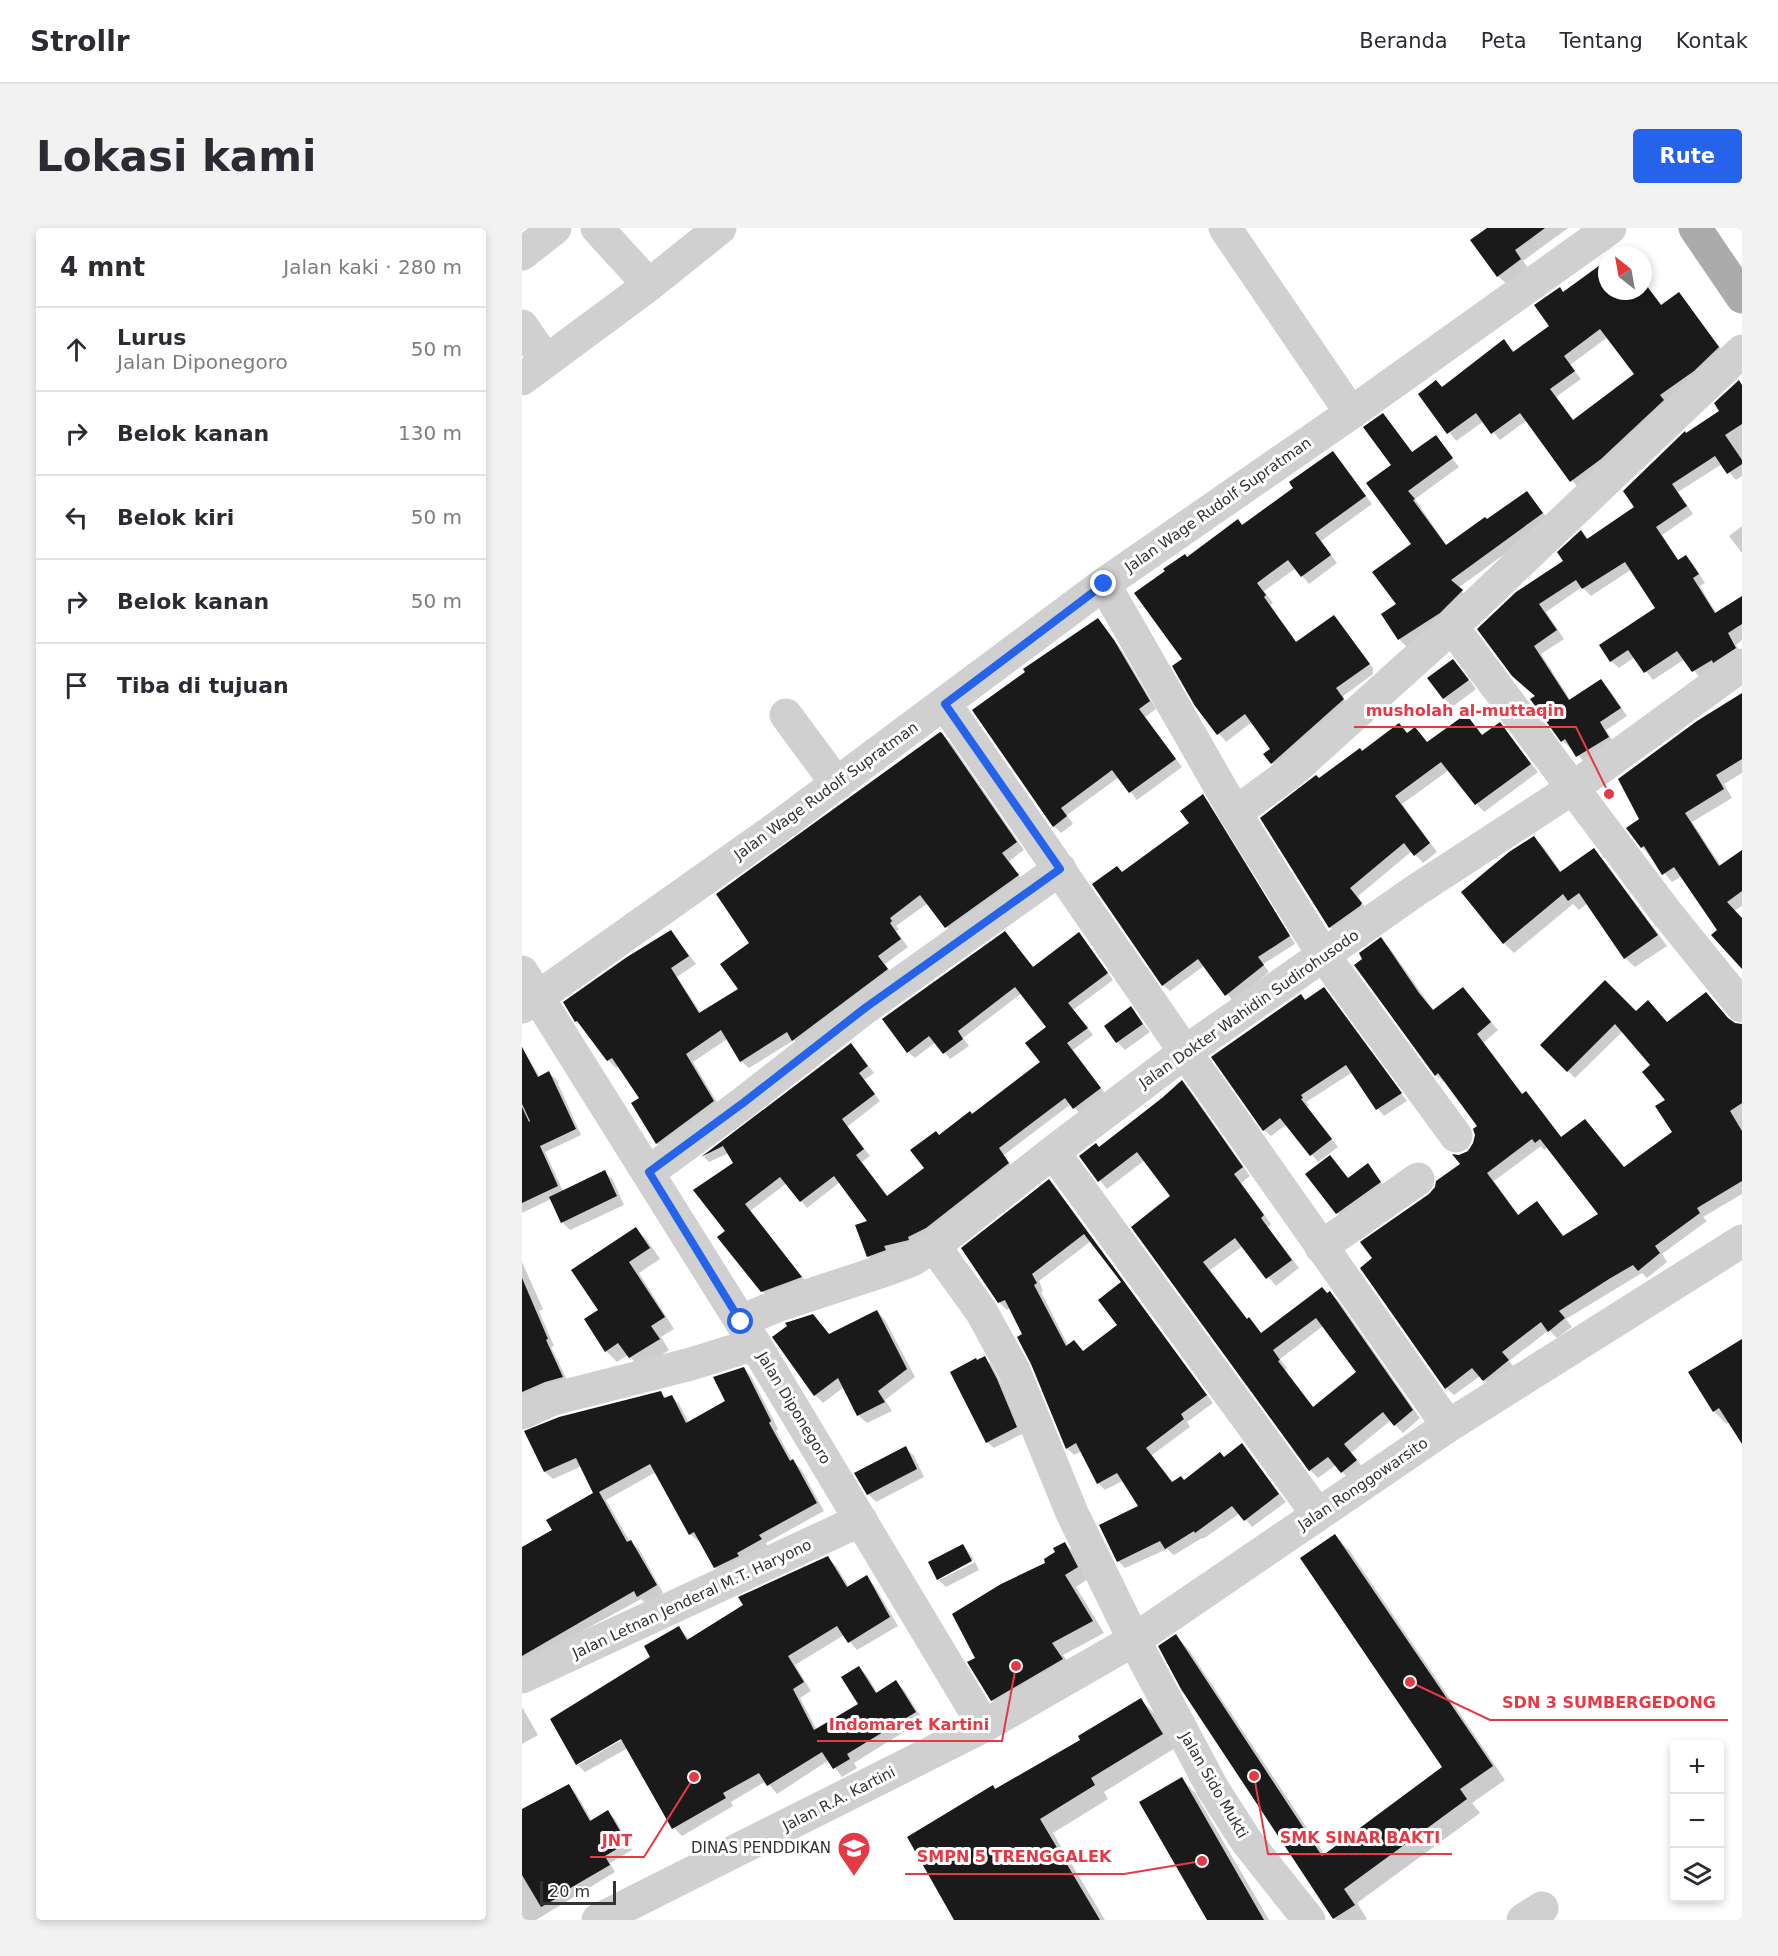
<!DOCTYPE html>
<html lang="id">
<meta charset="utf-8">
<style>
body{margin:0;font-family:"DejaVu Sans",sans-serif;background:#f2f2f3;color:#2b2b33}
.controls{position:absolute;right:18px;bottom:18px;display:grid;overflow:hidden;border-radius:6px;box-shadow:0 3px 9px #0003}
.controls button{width:54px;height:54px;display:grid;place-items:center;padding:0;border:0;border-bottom:2px solid #e1e1e2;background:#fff;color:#2b2b33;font:30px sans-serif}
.compass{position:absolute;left:1076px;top:18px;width:54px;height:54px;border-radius:50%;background:#fff;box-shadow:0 3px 9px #0003;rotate:329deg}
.scale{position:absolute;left:18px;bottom:15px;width:76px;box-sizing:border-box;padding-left:6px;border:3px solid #333;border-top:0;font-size:16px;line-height:21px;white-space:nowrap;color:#333;-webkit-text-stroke:4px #fff;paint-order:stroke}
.stop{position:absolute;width:18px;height:18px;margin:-14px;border:4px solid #2563eb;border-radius:50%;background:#fff}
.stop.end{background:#2563eb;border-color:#fff;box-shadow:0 2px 6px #0008}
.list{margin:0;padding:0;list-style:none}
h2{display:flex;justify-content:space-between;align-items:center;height:78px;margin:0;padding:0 24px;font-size:26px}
h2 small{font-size:20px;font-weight:400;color:#7c7c81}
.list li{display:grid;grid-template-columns:39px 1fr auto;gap:18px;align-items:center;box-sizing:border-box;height:84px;padding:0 24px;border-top:2px solid #e1e1e2}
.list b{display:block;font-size:22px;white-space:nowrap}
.list p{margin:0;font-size:20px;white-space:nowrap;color:#7c7c81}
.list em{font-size:20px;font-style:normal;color:#7c7c81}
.icon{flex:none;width:33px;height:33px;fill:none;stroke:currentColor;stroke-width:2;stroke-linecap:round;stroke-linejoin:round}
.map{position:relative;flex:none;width:1220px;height:1692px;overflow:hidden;border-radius:6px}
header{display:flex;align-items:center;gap:36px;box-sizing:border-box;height:84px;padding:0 30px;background:#fff;border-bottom:2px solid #e1e1e2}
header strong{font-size:28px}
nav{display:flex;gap:33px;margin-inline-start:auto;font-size:21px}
.intro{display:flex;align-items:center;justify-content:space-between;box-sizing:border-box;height:144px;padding:0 36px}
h1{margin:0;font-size:42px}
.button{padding:15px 27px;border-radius:6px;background:#2563eb;color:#fff;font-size:21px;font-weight:700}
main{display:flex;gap:36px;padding:0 36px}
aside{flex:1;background:#fff;border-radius:6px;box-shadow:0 3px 9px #0003}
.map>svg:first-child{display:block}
</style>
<header>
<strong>Strollr</strong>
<nav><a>Beranda</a><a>Peta</a><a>Tentang</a><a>Kontak</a></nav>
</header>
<div class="intro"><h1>Lokasi kami</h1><a class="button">Rute</a></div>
<main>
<aside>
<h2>4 mnt<small>Jalan kaki · 280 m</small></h2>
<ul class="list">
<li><svg class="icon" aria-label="ahead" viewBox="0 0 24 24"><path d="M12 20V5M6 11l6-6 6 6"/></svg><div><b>Lurus</b><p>Jalan Diponegoro</p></div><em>50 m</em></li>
<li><svg class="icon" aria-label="right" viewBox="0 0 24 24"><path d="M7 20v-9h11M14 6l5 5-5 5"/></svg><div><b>Belok kanan</b></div><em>130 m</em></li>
<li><svg class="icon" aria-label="left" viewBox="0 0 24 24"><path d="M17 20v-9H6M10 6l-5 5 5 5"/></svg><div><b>Belok kiri</b></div><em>50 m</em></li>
<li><svg class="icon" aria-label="right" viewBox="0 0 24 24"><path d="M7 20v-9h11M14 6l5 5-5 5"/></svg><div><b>Belok kanan</b></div><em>50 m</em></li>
<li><svg class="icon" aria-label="arrive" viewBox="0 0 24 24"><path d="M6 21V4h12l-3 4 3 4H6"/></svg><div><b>Tiba di tujuan</b></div></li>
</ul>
</aside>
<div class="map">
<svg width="1220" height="1692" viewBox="0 0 1220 1692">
<rect width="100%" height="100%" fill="#fff"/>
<path fill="#0003" fill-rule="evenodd" d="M967,0H1046L1001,33L1007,41L986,57L976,48Z
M1121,52L1140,78L1157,66L1204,127L1057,261L1005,192L978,212L962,193L934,213L898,166L921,161L982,113L993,125L1029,99L1044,68L1085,63H1121ZM1086,109L1115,146L1052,193L1034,169L1059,151L1048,137Z
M1220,157V248L1214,252L1200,236L1156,264L1171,286L1140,307L1157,333L1163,329L1171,336L1183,355L1178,358L1194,385L1220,369V412L1214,417L1220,426L1179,451L1163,431L1131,452L1113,429L1097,440L1089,433L1135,381L1110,341L1069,368L1060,359L1024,384L1042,411L1019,426L1049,473L1079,453L1086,460L1105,488L1084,502L1093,517L1063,535L1050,519L1048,520L1041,513L1014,468L957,401L1043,333L1059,304L1066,311L1114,280L1165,207L1199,183Z
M861,187L891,225L913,209L937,239L893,271L925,318L965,293L1005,265L1028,293L936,360L948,371L885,419L877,411L861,387L876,377L891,316L871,237Z
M818,233L850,276L799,313L815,335L787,356L774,340L742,363L751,375L748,377L775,415L811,389L851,440V446L820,469L828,479L757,542L750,535L751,521L730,494L704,514L675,477L662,431L665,330L721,298Z
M1220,298V325L1207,308Z
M576,392L599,421L634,481L623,489L660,539L615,572L597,549L545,587L551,596L539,605L532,598Z
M939,441L954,461L930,479L922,470Z
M1220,466V545L1202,556L1210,570L1170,594L1199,638L1220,624V678L1212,683L1197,702L1160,648L1150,654L1120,619L1119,591Z
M944,488L961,508L977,496L1016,544L962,584L927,542L880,576L915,624L901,635L890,623L835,669L847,684L816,707L808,699L740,590L840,524L886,506L893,501L906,515Z
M419,506L428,514L502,622L487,633L503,656L431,707L406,675L374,698L377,701L374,703L386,719L363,736L372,749L279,820L272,812L227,840L219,833L205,811L171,834L199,881L143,922L135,915L119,871L97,838L94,840L86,832L63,800L55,793L149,704L174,736L155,749L179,785L218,761L229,715Z
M681,568L687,575L773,716L741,736L747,744L711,773L683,737L648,763L641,757L601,645L669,595Z
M1012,610L1022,620L1039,644L1073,623L1082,633L1145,718L1113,739L1103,730L1066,675L1057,682L1051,676L992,725L982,715Z
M483,705L512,740L557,706L591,752L551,782L571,807L551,822L584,867L559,887L549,876L482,927L492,942L411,1007L352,1034L346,1028L347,993L318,954L285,980L265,955L228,983L285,1055L247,1070L240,1063L205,1003L213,936L207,925L187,934L182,929L329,817L352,845L342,852L358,873L325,899L348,928L340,934L366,969L404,941L417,908L450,887L520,834L526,800L500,765L441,810L447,818L428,831L414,814L393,830L386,824Z
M859,711L867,719L912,783L948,769L976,802L961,815L1001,867L1004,865L1012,873L1040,910L1103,941L1152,905L1145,872L1130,838L1101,803L1053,850L1020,817L1114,785L1146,795L1209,794L1220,797V966L1181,989L1185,993L1140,1026L1145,1034L1125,1050L1120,1045L1044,1091L1050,1099L1035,1110L1027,1102L987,1133L994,1141L970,1160L958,1148L932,1167L924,1160L852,1030L908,967L940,937L937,928L946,924L953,916L957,898L923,853L922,854L914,847L842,731ZM1019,918L1022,922L1025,919L1079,986L1042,1009L1015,975L997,988L972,953Z
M808,768L885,873L862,888L856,881L831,844L784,874L787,877L785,879L816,919L796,934L765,896L749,908L742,902Z
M608,780L628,804L603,822L595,814Z
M0,820L18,849L27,845L34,851L59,907L23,924L41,963L83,944L91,952L102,977L48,1002L40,994L29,971L0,985Z
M660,854L668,862L728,948L719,955L749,996L746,999L777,1040L754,1058L721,1018L688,1042L726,1092L740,1106L808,1065L816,1072L898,1190L881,1205L869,1192L829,1225L842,1241L828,1252L814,1237L796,1250L788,1242L611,999L650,969L623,932L585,961L559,928L578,920ZM801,1098L836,1144L792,1180L763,1142L765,1140L758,1131Z
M845,937L866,963L823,993L815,985L827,951Z
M527,953L534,960L691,1175L665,1194L668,1199L630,1227L651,1255L662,1253L702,1230L720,1217L764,1274L730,1299L718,1285L681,1311L680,1310L652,1327L645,1321L603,1340L596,1333L619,1279L602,1252L583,1262L576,1255L560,1223L552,1227L545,1220L502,1107L488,1080L485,1082L477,1074ZM569,1013L601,1054L597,1097L562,1125L547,1119L519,1064L521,1063L517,1053Z
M114,1001L125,1012L138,1031L117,1045L152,1101L139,1109L147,1122L119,1140L106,1127L95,1134L84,1123L78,1083Z
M0,1034L21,1081L17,1083L32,1118L29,1119L47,1156L0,1174Z
M355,1083L363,1092L393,1149L363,1172L370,1183L345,1195L336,1187L322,1159L301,1175L293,1167L291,1087L308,1107Z
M1220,1114L1208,1194L1204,1196L1192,1183Z
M462,1130L469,1136L481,1159L500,1206L472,1220L465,1214L456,1134Z
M222,1141L229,1148L256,1201L254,1203L270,1232L279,1241L302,1283L244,1315L246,1319L200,1346L193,1339L178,1312L176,1313L168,1306L134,1244L84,1272L108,1314L117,1321L141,1365L124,1376L119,1371L0,1436V1321L32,1303L72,1266L60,1238L31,1251L23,1244L4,1204L139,1165L145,1171L150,1169L157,1176L167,1195L205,1174Z
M383,1220L392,1228L402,1249L354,1274L346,1266Z
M813,1308L827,1322L983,1552L950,1575L958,1585L835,1675L845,1691L843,1692H814L812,1690L654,1408L667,1422L803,1627L922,1540Z
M543,1316L555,1327L566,1351L554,1359L582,1405L541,1427L551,1443L482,1483L470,1472L455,1430L525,1335Z
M441,1317L452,1331L417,1349V1352L408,1335Z
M305,1330L314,1338L327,1359L344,1349L352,1357L376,1398L335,1422L322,1407L273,1437L289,1463L278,1470L295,1502L338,1476L337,1439L345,1448L356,1466L374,1454L382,1462L401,1492L332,1535L335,1540L320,1549L307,1532L255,1566L244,1553L209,1574L211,1578L160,1608L152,1600L106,1520L63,1544L56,1537L106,1508L130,1429L157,1400L168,1412Z
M453,1334L457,1342L424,1359L417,1352Z
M619,1472L632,1485L653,1520L582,1564L586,1571L531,1605L583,1692H434L474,1562L560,1513Z
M0,1479L16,1507L0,1516Z
M660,1551L673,1565L747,1692H687Z
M47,1557L53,1564L70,1593L86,1584L93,1591L110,1622L88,1635L93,1644L14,1692H0V1583Z"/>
<path fill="#1a1a1a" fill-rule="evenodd" d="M965,0H1023L993,22L999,31L975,49L948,12Z
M1085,32V63H1121V53L1139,77L1157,64L1197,119L1172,143L1138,167L1142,172L1079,231L1048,254L998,185L969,206L954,185L925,206L896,166L914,152L920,159L982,111L991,124L1027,98L1012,77L1038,59L1041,64ZM1078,101L1112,146L1051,192L1028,161L1053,143L1042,128Z
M1217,152L1220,157V196L1203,207L1220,232V236L1205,246L1193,228L1150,256L1165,278L1134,299L1156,332L1164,327L1177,346L1171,350L1193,385L1220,368V396L1206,405L1214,420L1191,435L1190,432L1170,444L1155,423L1122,445L1106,422L1088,434L1077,417L1133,380L1103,334L1060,361L1054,352L1017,376L1035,402L1012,418L1047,472L1079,451L1099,480L1078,494L1087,509L1054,529L1043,511L1039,514L1008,471L1013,468L990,448L955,401L994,364L1041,333L1035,324L1059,302L1065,311L1112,279L1101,263L1163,203L1164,205L1197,183L1192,175Z
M861,185L890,224L914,207L931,230L886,263L893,271L891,272L924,317L963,289L965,291L1005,263L1021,285L929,352L941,362L918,385L876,412L859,386L874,376L850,344L889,316L844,255L869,237L841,199Z
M811,223L844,268L793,305L809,327L779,349L766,332L735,355L744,367L742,369L774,414L812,387L848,436L814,460L822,471L749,536L741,526L748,521L723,486L695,507L673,478L650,438L660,431L612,365L643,343L641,341L663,326L665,329L716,291L720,297L771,260L767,254Z
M576,390L592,412L628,473L617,481L654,531L607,565L590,542L539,580L545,588L531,599L450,482L503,444L501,441Z
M931,431L947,452L921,471L905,450Z
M1220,465V531L1194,547L1202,561L1163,585L1197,638L1220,622V663L1205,674L1220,690V741L1189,707L1195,702L1152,639L1140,647L1122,618L1119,620L1104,600L1117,591L1096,551L1175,493Z
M944,486L960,507L978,494L1009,536L953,577L919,534L873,568L908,615L892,628L882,615L828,660L840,675L838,678L807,700L738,590L794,547L797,550L838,520L840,523L877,495L885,505L893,499L905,514Z
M418,504L420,505L495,614L480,625L497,647L423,700L398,667L368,690L370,693L368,695L379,711L356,728L366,741L270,813L265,804L218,834L199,802L164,826L192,873L134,916L109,875L117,870L90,830L85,833L55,793L53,794L41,774L105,729L149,702L167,728L149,740L177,785L216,761L198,736L227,715L194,666Z
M681,566L768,708L736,729L742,737L703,768L676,731L640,758L570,656L595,638L600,644L667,595L658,583Z
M1012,608L1038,644L1072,620L1136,707L1102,731L1057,665L1046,673L1041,666L981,716L939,664L987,624Z
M483,703L511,739L557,704L586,745L546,775L566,800L545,815L579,860L551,881L543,870L477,920L487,935L404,1000L386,1009L387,1012L362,1018L364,1022L345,1029L333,997L345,993L312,948L278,974L258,949L223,976L280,1049L239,1064L195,1009L203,1003L171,962L211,935L201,918L179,929L329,815L346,838L337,845L353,866L320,891L342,921L334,927L365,968L402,940L388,922L414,903L417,907L448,883L450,886L518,834L503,815L524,799L493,759L436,803L441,811L421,826L407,808L385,825L360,791Z
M859,709L897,765L911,782L941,759L969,794L955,806L1000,866L1004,863L1039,909L1063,891L1102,939L1150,904L1133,878L1143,872L1120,844L1128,837L1093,796L1045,844L1018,817L1083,752L1114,783L1126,772L1145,794L1184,764L1206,790L1213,795L1220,796V875L1208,883L1220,903V953L1175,980L1178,985L1133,1018L1138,1025L1116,1043L1111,1037L1087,1051L1037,1083L1043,1090L1026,1104L1019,1094L980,1124L987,1132L961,1153L950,1140L923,1161L838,1040L850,1030L838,1014L907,966L913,959L914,953L938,936L930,926L937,927L946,923L951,915L953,907L951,901L955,898L916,845L913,848L832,737L840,731L837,725ZM1010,911L1013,915L1018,911L1076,986L1041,1008L1015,973L996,987L965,945Z
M802,759L880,865L854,882L824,837L779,867L781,870L779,871L810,911L788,928L758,890L741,903L689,829L779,766L783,772Z
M609,778L621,796L594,815L582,798Z
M0,819L16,849L27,843L54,901L18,918L36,958L0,975V879L7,894L8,893L0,876Z
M660,852L721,939L712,946L742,987L739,990L770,1032L744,1051L713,1010L681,1034L725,1091L727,1089L739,1105L800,1059L805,1065L808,1063L891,1182L872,1198L861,1184L822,1216L835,1232L819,1245L806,1229L787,1243L609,999L648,968L615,924L576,954L557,928L574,915L577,919L640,870ZM794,1090L834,1144L791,1179L756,1133L758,1132L751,1122Z
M808,927L826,950L846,935L859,954L814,986L783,946Z
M83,942L95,968L39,995L27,969Z
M527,951L685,1167L659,1186L662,1191L624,1220L650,1254L659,1248L662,1252L698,1224L702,1229L720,1215L757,1266L722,1293L710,1278L673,1305L672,1303L643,1321L638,1313L595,1334L577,1297L616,1278L595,1245L575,1256L554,1215L544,1221L509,1136L495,1109L500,1106L483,1072L476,1075L439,1020ZM562,1006L599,1054L576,1072L595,1097L561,1123L552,1112L544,1118L512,1057L515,1055L510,1046Z
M114,999L128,1020L107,1034L143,1089L129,1098L138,1111L107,1130L96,1115L83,1124L62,1091L76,1082L49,1042Z
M0,1050L26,1111L24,1112L41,1149L23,1154L0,1164Z
M355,1082L385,1141L356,1163L363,1174L335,1188L316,1150L292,1168L250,1109L265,1098L263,1095L291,1086L307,1106Z
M1220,1111V1216L1197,1180L1191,1184L1166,1144Z
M463,1128L475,1151L495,1199L464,1215L428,1144L454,1130L455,1132Z
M222,1139L249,1193L247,1195L268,1233L271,1231L295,1275L237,1307L240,1311L215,1325L217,1328L192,1340L172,1304L167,1307L128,1236L77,1264L105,1314L109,1312L135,1357L115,1369L112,1363L0,1428V1319L30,1302L24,1292L71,1265L54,1230L22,1244L2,1203L37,1189L139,1163L142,1170L150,1167L164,1195L203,1173L191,1149Z
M384,1218L395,1241L345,1267L332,1245Z
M813,1306L971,1538L938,1561L945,1571L822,1661L833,1677L811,1691L659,1461L636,1418L654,1406L800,1628L920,1539L778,1330Z
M543,1314L556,1339L543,1347L571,1393L530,1415L541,1431L469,1473L445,1434L453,1430L430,1386L479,1356L523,1335L522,1331L533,1324L531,1320Z
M441,1316L450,1333L415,1352L406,1334Z
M306,1328L325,1359L345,1347L368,1389L326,1415L315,1398L266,1428L282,1454L271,1461L292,1502L336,1476L319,1449L337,1438L354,1465L374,1452L394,1484L325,1526L328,1531L311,1541L300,1524L245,1558L237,1545L201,1565L204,1570L150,1601L99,1511L54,1537L28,1491L128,1429L122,1418L157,1398L165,1412L221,1377L216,1369Z
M619,1470L641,1506L569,1550L573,1557L518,1591L578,1692H432L385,1609L471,1557L473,1561L558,1512L556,1508Z
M660,1549L742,1692H685L617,1574Z
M47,1556L68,1593L86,1582L105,1615L83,1628L88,1637L38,1666L39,1668L19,1679L0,1647V1581Z"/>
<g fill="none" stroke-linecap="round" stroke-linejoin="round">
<path stroke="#d0d0d0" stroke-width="33" d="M75,0L127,57
M703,0L829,185
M0,26L33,0
M0,98L24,133
M0,151L127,57L198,0
M582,356L713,585L802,728L934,908
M930,399L1143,683L1220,778
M423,476L663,824L926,1198
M264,487L315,556
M713,585L769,544L930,399L1220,123
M0,744L231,1113L462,1498
M0,779L16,769L256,599L582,356L829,185L1088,0
M531,924L796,1287
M127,944L221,875L343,780L538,641
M412,1018L459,1083L492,1143L550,1285L612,1412L691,1561L725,1614L787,1692
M799,1019L896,951
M219,1093L257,1077L364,1042L390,1032L412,1018L531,924L663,824L893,663L1051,560L1220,437
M0,1185L31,1171L169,1136L233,1116
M0,1449L339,1292
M76,1692L462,1498L612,1412L926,1198L1220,1013
M1001,1692L1020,1680"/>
<path stroke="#ababab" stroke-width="33" d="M1173,0L1220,69"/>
</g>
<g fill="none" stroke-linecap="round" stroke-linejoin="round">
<path stroke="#2563eb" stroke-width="8" d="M219,1094L127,944L221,875L343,780L538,641L423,476L582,356"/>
</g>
<defs>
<g id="school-pin" transform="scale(1.725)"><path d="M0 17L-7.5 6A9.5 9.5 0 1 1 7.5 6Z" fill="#e63946" stroke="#fff"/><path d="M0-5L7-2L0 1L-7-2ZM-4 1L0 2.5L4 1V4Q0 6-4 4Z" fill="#fff"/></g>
</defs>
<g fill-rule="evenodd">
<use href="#school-pin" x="332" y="1620"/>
</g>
<g text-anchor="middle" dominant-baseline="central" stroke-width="6" stroke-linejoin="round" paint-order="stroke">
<g font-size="15" fill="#333" stroke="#fff">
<text transform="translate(696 277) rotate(-35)">Jalan Wage Rudolf Supratman</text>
<text transform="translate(304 563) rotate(-36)">Jalan Wage Rudolf Supratman</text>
<text transform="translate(727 781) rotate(-35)">Jalan Dokter Wahidin Sudirohusodo</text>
<text transform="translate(272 1180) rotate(59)">Jalan Diponegoro</text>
<text transform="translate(841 1256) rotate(-34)">Jalan Ronggowarsito</text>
<text transform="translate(170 1371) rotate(-25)">Jalan Letnan Jenderal M.T. Haryono</text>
<text transform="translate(692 1557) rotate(60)">Jalan Sido Mukti</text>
<text transform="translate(317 1571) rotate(-27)">Jalan R.A. Kartini</text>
</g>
<g font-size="15" fill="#333" stroke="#fff" text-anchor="end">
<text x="309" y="1620">DINAS PENDDIKAN</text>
</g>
</g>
<path fill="none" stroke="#e63946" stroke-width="2" d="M1087 566L1054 499H832M888 1454L968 1492H1206M494 1438L480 1513H295M732 1548L746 1626H930M172 1549L122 1629H68M680 1633L602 1646H383"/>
<g fill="#e63946" stroke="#fff" stroke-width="2">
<circle cx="1087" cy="566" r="6"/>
<circle cx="888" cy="1454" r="6"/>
<circle cx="494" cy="1438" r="6"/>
<circle cx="732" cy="1548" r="6"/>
<circle cx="172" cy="1549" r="6"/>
<circle cx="680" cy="1633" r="6"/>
</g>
<g font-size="16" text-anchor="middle" font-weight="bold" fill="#e63946" stroke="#fff" stroke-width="6" stroke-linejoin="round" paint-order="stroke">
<text x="943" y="488">musholah al-muttaqin</text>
<text x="1087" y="1480">SDN 3 SUMBERGEDONG</text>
<text x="387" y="1502">Indomaret Kartini</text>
<text x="838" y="1615">SMK SINAR BAKTI</text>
<text x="95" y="1618">JNT</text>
<text x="492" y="1634">SMPN 5 TRENGGALEK</text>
</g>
</svg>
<div class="controls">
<button>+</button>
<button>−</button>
<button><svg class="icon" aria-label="layers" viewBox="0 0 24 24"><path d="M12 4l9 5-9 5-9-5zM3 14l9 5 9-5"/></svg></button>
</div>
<svg class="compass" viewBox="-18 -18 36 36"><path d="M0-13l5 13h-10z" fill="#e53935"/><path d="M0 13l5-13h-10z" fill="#7c7c81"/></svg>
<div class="scale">20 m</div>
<div class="stop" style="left:219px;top:1094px"></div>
<div class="stop end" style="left:582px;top:356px"></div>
</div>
</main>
